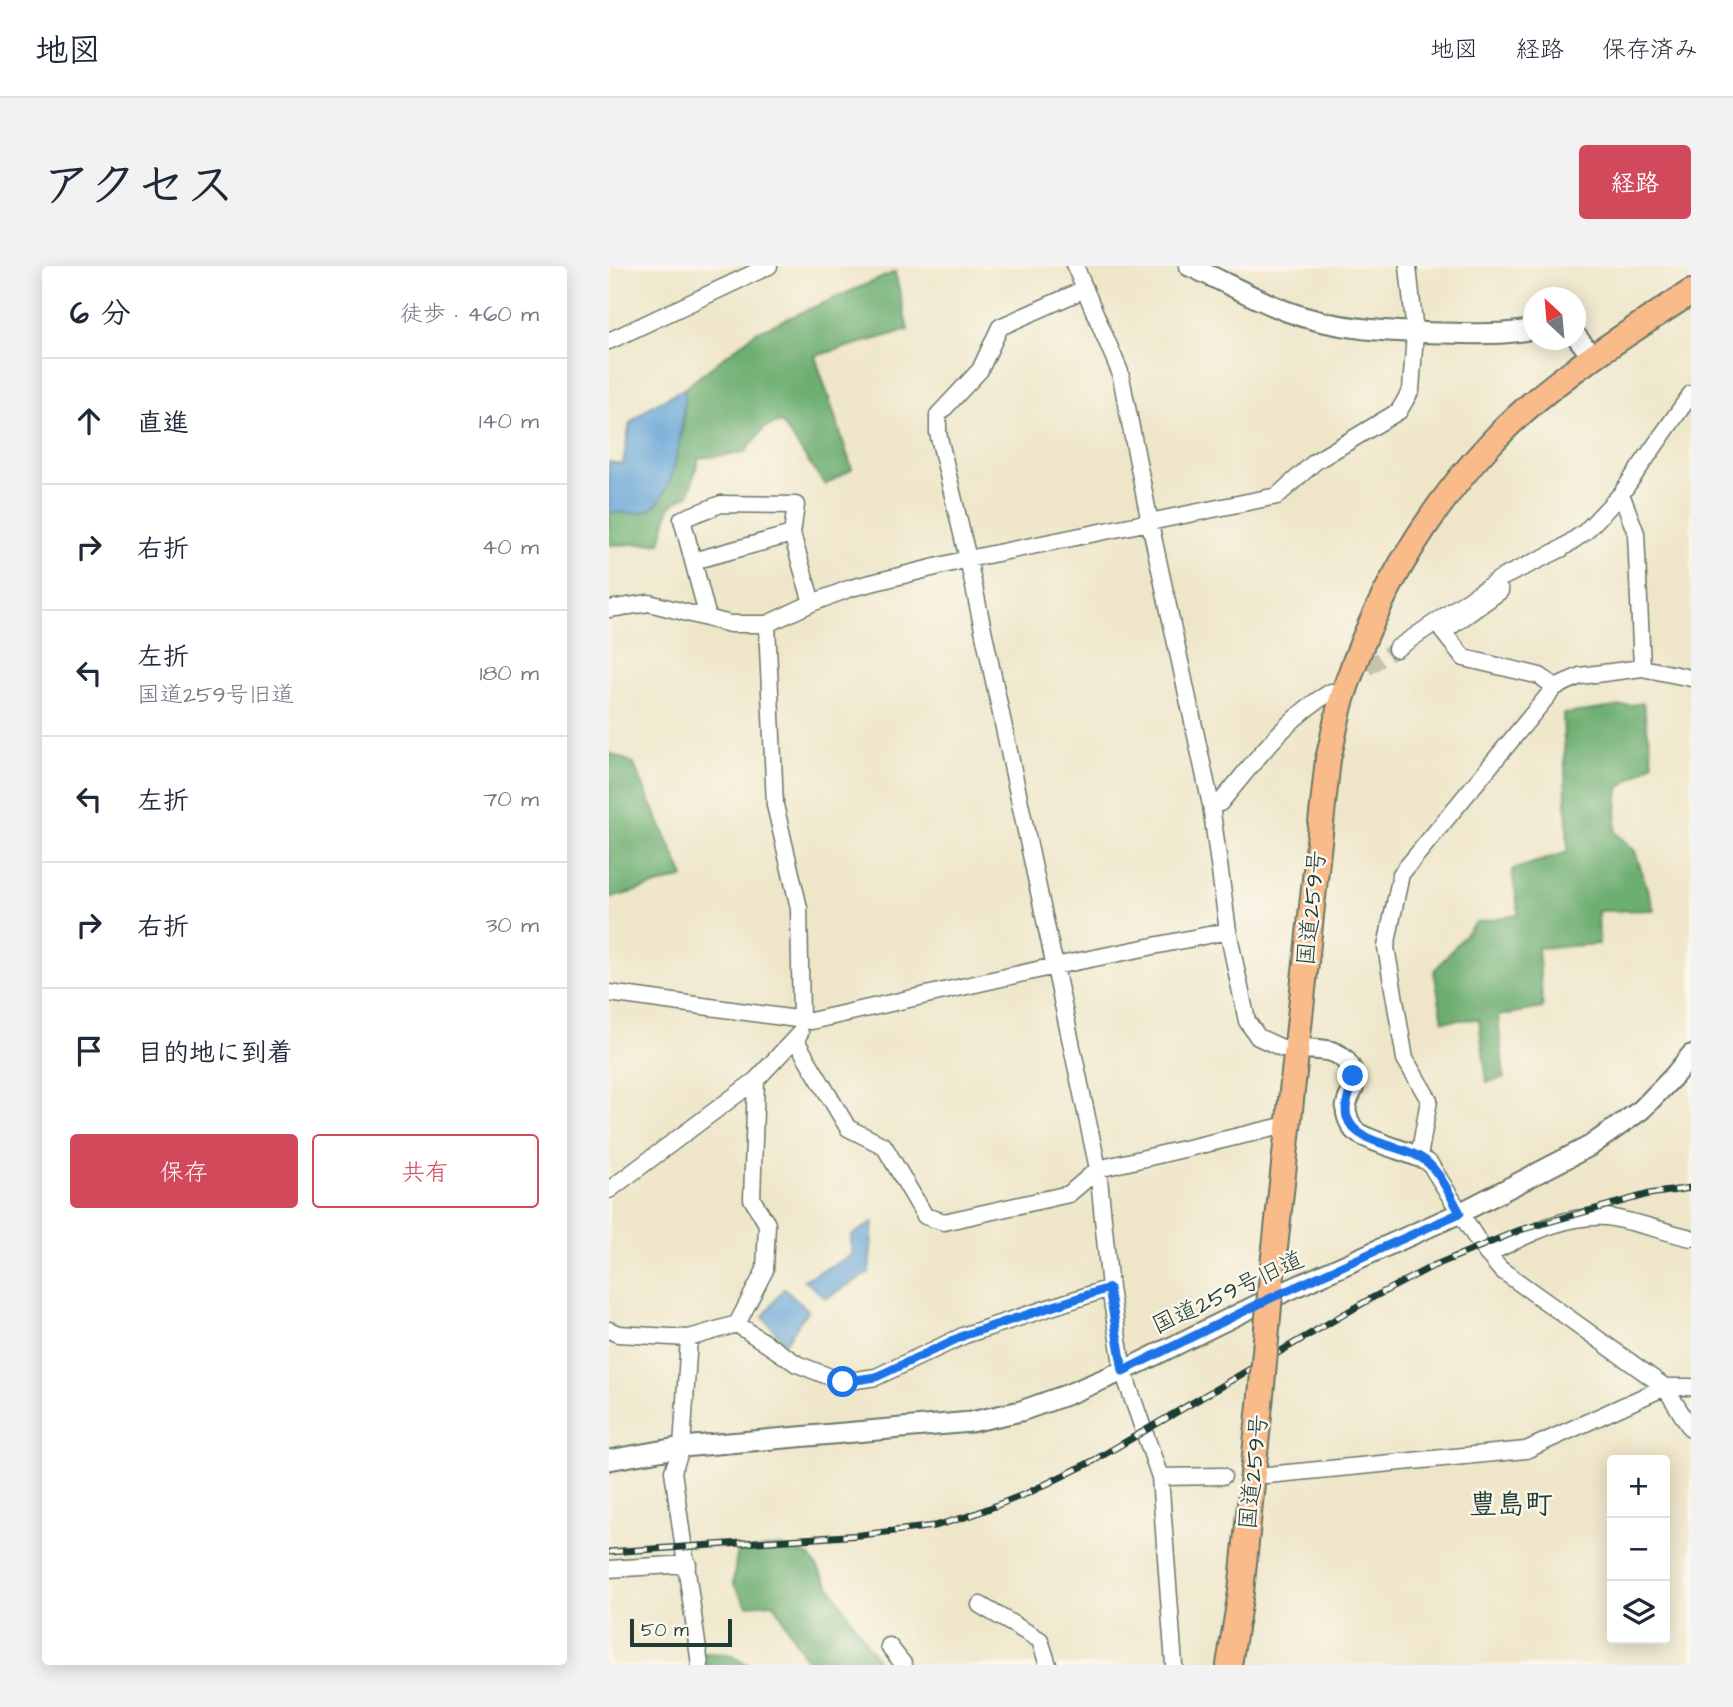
<!DOCTYPE html>
<html lang="ja">
<meta charset="utf-8">
<style>
body{margin:0;font-family:"Architects Daughter","Klee One",sans-serif;background:#f2f2f3;color:#1f2937}
.controls{position:absolute;right:21px;bottom:21px;display:grid;overflow:hidden;border-radius:7px;box-shadow:0 4px 18px #0003}
.controls button{width:63px;height:63px;display:grid;place-items:center;padding:0;border:0;border-bottom:2px solid #e0e1e3;background:#fff;color:#1f2937;font:35px sans-serif}
.compass{position:absolute;left:914px;top:21px;width:63px;height:63px;border-radius:50%;background:#fff;box-shadow:0 4px 18px #0003;rotate:334deg}
.scale{position:absolute;left:21px;bottom:18px;width:102px;box-sizing:border-box;padding-left:7px;border:4px solid #1f3d34;border-top:0;font-size:19px;line-height:24px;white-space:nowrap;color:#1f3d34;-webkit-text-stroke:5px #fbf7ec;paint-order:stroke}
.stop{position:absolute;width:21px;height:21px;margin:-16px;border:5px solid #1a73e8;border-radius:50%;background:#fff}
.stop.end{background:#1a73e8;border-color:#fff;box-shadow:0 2px 7px #0008}
.list{margin:0;padding:0;list-style:none}
h2{display:flex;justify-content:space-between;align-items:center;height:91px;margin:0;padding:0 28px;font-size:30px}
h2 small{font-size:23px;font-weight:400;color:#747a83}
.list li{display:grid;grid-template-columns:46px 1fr auto;gap:21px;align-items:center;box-sizing:border-box;height:126px;padding:0 28px;border-top:2px solid #e0e1e3}
.list b{display:block;font-size:26px;white-space:nowrap}
.list p{margin:0;font-size:23px;white-space:nowrap;color:#747a83}
.list em{font-size:23px;font-style:normal;color:#747a83}
.actions{display:flex;gap:14px;padding:21px 28px}
.actions a{flex:1;padding:16px 0;border:2px solid #d1495b;border-radius:7px;text-align:center;font-size:24px;color:#d1495b}
.actions .main{background:#d1495b;color:#fff}
.icon{flex:none;width:38px;height:38px;fill:none;stroke:currentColor;stroke-width:2;stroke-linecap:round;stroke-linejoin:round}
.map{position:relative;flex:none;width:1082px;height:1399px;overflow:hidden;border-radius:7px}
header{display:flex;align-items:center;gap:42px;box-sizing:border-box;height:98px;padding:0 35px;background:#fff;border-bottom:2px solid #e0e1e3}
header strong{font-size:33px}
nav{display:flex;gap:38px;margin-inline-start:auto;font-size:24px}
.intro{display:flex;align-items:center;justify-content:space-between;box-sizing:border-box;height:168px;padding:0 42px}
h1{margin:0;font-size:49px}
.button{padding:18px 32px;border-radius:7px;background:#d1495b;color:#fff;font-size:24px;font-weight:700}
main{display:flex;gap:42px;padding:0 42px}
aside{flex:1;background:#fff;border-radius:7px;box-shadow:0 4px 18px #0003}
.map>svg:first-child{display:block}
</style>
<header>
<strong>地図</strong>
<nav><a>地図</a><a>経路</a><a>保存済み</a></nav>
</header>
<div class="intro"><h1>アクセス</h1><a class="button">経路</a></div>
<main>
<aside>
<h2>6 分<small>徒歩 · 460 m</small></h2>
<ul class="list">
<li><svg class="icon" aria-label="ahead" viewBox="0 0 24 24"><path d="M12 20V5M6 11l6-6 6 6"/></svg><div><b>直進</b></div><em>140 m</em></li>
<li><svg class="icon" aria-label="right" viewBox="0 0 24 24"><path d="M7 20v-9h11M14 6l5 5-5 5"/></svg><div><b>右折</b></div><em>40 m</em></li>
<li><svg class="icon" aria-label="left" viewBox="0 0 24 24"><path d="M17 20v-9H6M10 6l-5 5 5 5"/></svg><div><b>左折</b><p>国道259号旧道</p></div><em>180 m</em></li>
<li><svg class="icon" aria-label="left" viewBox="0 0 24 24"><path d="M17 20v-9H6M10 6l-5 5 5 5"/></svg><div><b>左折</b></div><em>70 m</em></li>
<li><svg class="icon" aria-label="right" viewBox="0 0 24 24"><path d="M7 20v-9h11M14 6l5 5-5 5"/></svg><div><b>右折</b></div><em>30 m</em></li>
<li><svg class="icon" aria-label="arrive" viewBox="0 0 24 24"><path d="M6 21V4h12l-3 4 3 4H6"/></svg><div><b>目的地に到着</b></div></li>
</ul>
<div class="actions"><a class="main">保存</a><a>共有</a></div>
</aside>
<div class="map">
<svg width="1082" height="1399" viewBox="0 0 1082 1399">
<rect width="100%" height="100%" fill="#fbf7ec"/>
<filter id="ink" filterUnits="userSpaceOnUse"><feTurbulence type="fractalNoise" baseFrequency=".0143" numOctaves="2"/><feDisplacementMap in="SourceGraphic" scale="14" xChannelSelector="R" yChannelSelector="G"/><feConvolveMatrix kernelMatrix="1 2 1 2 8 2 1 2 1" color-interpolation-filters="sRGB"/></filter>
<filter id="wash" filterUnits="userSpaceOnUse"><feTurbulence type="fractalNoise" baseFrequency=".00686" numOctaves="4" result="noise"/><feDisplacementMap in="SourceGraphic" scale="28" xChannelSelector="R" yChannelSelector="G"/><feGaussianBlur stdDeviation="1.57" result="paint"/><feColorMatrix in="noise" values="0 0 0 0 0 0 0 0 0 0 0 0 0 0 0 0 0 1.4 0 .05"/><feComposite in="paint" operator="in"/></filter>
<g filter="url(#wash)">
<rect width="100%" height="100%" fill="#efe6c9"/>
<path fill="#6dae71" stroke="#467652" stroke-width="2" d="M286,6L299,64L206,90L243,203L216,219L172,156L156,161L135,187L90,192L80,228L61,240L51,277L0,279V246H27L74,167L76,122L147,66Z
M1034,437L1044,497L1010,522L1006,566L1026,585L1045,644L989,645L990,678L929,682L934,742L889,750L895,812L878,816L870,753L834,755L825,705L866,657L910,648L903,604L959,586L954,448Z
M0,487L24,497L75,611L0,633Z
M171,1280L201,1290L272,1399H200L165,1337L138,1339L124,1317L128,1286Z
M94,1387L120,1388L139,1399H97Z"/>
<path fill="#62a3d5" stroke="#407084" stroke-width="2" d="M76,122C74,153 69,222 43,242C33,250 13,246 0,246V196L14,198L21,157L42,140Z
M264,956L260,1007L217,1032L195,1014L243,989L242,970Z
M175,1022L199,1044L176,1077L154,1051Z"/>
</g>
<g filter="url(#ink)">
<g fill="none" stroke-linecap="round" stroke-linejoin="round">
<path stroke="#c5c4ab" stroke-width="16" stroke-dasharray="16 8" stroke-linecap="butt" d="M738,415L787,383"/>
<g stroke="#687868" stroke-width="19">
<path id="minor" d="M466,0L511,106L541,257L602,539L619,665L638,755L649,771L673,782H688
M476,23L391,61L371,104L329,149V167L359,293L489,903L501,1022L514,1105L551,1211L565,1399
M0,75L160,0
M1012,228L1027,267L1033,402
M84,295L183,268
M891,325L834,366L855,392L931,410L946,421
M0,343L40,337L121,358H158L203,337L242,322L359,293L668,230L707,195L790,145L802,124L806,67L799,0
M99,352L73,253L112,238L187,239L183,268L203,337
M158,358L166,539L190,642L192,755
M787,383L892,312L952,283L976,266L1012,228L1082,128
M1082,412L1033,402L971,410L946,421L792,608L777,681L796,793L820,834L810,891L821,898L872,980L891,1003L1056,1121L1082,1163
M602,539L611,537C645,497 676,452 722,426
M0,727L202,755L446,700L619,665
M186,773L239,862L275,880L316,950L335,956L460,928L489,903L669,861H680
M0,924L147,814L191,767
M878,988C915,971 954,948 997,951C1022,954 1056,966 1082,972
M128,1058L188,1098L234,1116L267,1111L356,1069L501,1022
M0,1064L9,1068L80,1072L128,1058L156,1004L158,958L143,933L147,814
M80,1072L73,1181L64,1205L91,1399
M658,1209L917,1184L1056,1121H1082
M551,1211L614,1210
M0,1303L79,1298
M371,1339L431,1374L439,1399
M280,1380L295,1399"/>
</g>
<g stroke="#687868" stroke-width="23">
<path id="tertiary" d="M580,0C612,14 644,32 677,45C727,64 782,66 834,67C865,68 894,69 925,63
M967,70L984,91
M688,782C699,783 710,783 721,785C737,789 749,807 744,823C741,830 737,835 737,843C737,850 741,858 745,864C752,872 796,885 810,891
M0,1194L73,1181L362,1156L412,1145L457,1129L514,1105L662,1032L851,947L981,880L1032,844L1064,811L1082,789"/>
</g>
<g stroke="#687868" stroke-width="28">
<path id="trunk" d="M661,1028L719,493C724,474 727,454 732,436C762,340 814,249 883,176C939,115 1014,71 1082,26
M620,1399L632,1326L653,1119"/>
</g>
<use href="#minor" stroke="#fff" stroke-width="16"/>
<use href="#tertiary" stroke="#fff" stroke-width="19"/>
<use href="#trunk" stroke="#fabb8b" stroke-width="24"/>
<g stroke="#1f3d34" stroke-width="7">
<path id="rail" d="M0,1286L252,1269L326,1260L363,1249L419,1227L484,1195L761,1033L824,1000L911,964L1040,928L1082,922"/>
</g>
<use href="#rail" stroke="#fbf7ec" stroke-width="4.5" stroke-dasharray="13" stroke-linecap="butt"/>
<g stroke="#687868" stroke-width="28" stroke-linecap="butt">
<path id="trunk-bridge" d="M653,1119L661,1028"/>
</g>
<use href="#trunk-bridge" stroke="#fabb8b" stroke-width="24"/>
</g>
</g>
<g fill="none" stroke-linecap="round" stroke-linejoin="round" filter="url(#ink)">
<path stroke="#1a73e8" stroke-width="9" d="M234,1116L267,1111L356,1069L500,1022L514,1105L662,1032L851,947C842,931 833,910 819,897C797,877 748,881 738,851C734,837 744,824 744,810"/>
</g>
<g text-anchor="middle" dominant-baseline="central" stroke-width="5" stroke-linejoin="round" paint-order="stroke">
<g font-size="24" fill="#1f3d34" stroke="#fbf7ec">
<text transform="translate(703 642) rotate(-84)">国道259号</text>
<text transform="translate(619 1027) rotate(-25)">国道259号旧道</text>
<text transform="translate(645 1206) rotate(-84)">国道259号</text>
</g>
<g font-size="28" font-weight="bold" fill="#1f3d34" stroke="#fbf7ec">
<text x="902" y="1238">豊島町</text>
</g>
</g>
</svg>
<div class="controls">
<button>+</button>
<button>−</button>
<button><svg class="icon" aria-label="layers" viewBox="0 0 24 24"><path d="M12 4l9 5-9 5-9-5zM3 14l9 5 9-5"/></svg></button>
</div>
<svg class="compass" viewBox="-18 -18 36 36"><path d="M0-13l5 13h-10z" fill="#e53935"/><path d="M0 13l5-13h-10z" fill="#747a83"/></svg>
<div class="scale">50 m</div>
<div class="stop" style="left:234px;top:1116px"></div>
<div class="stop end" style="left:744px;top:810px"></div>
</div>
</main>
